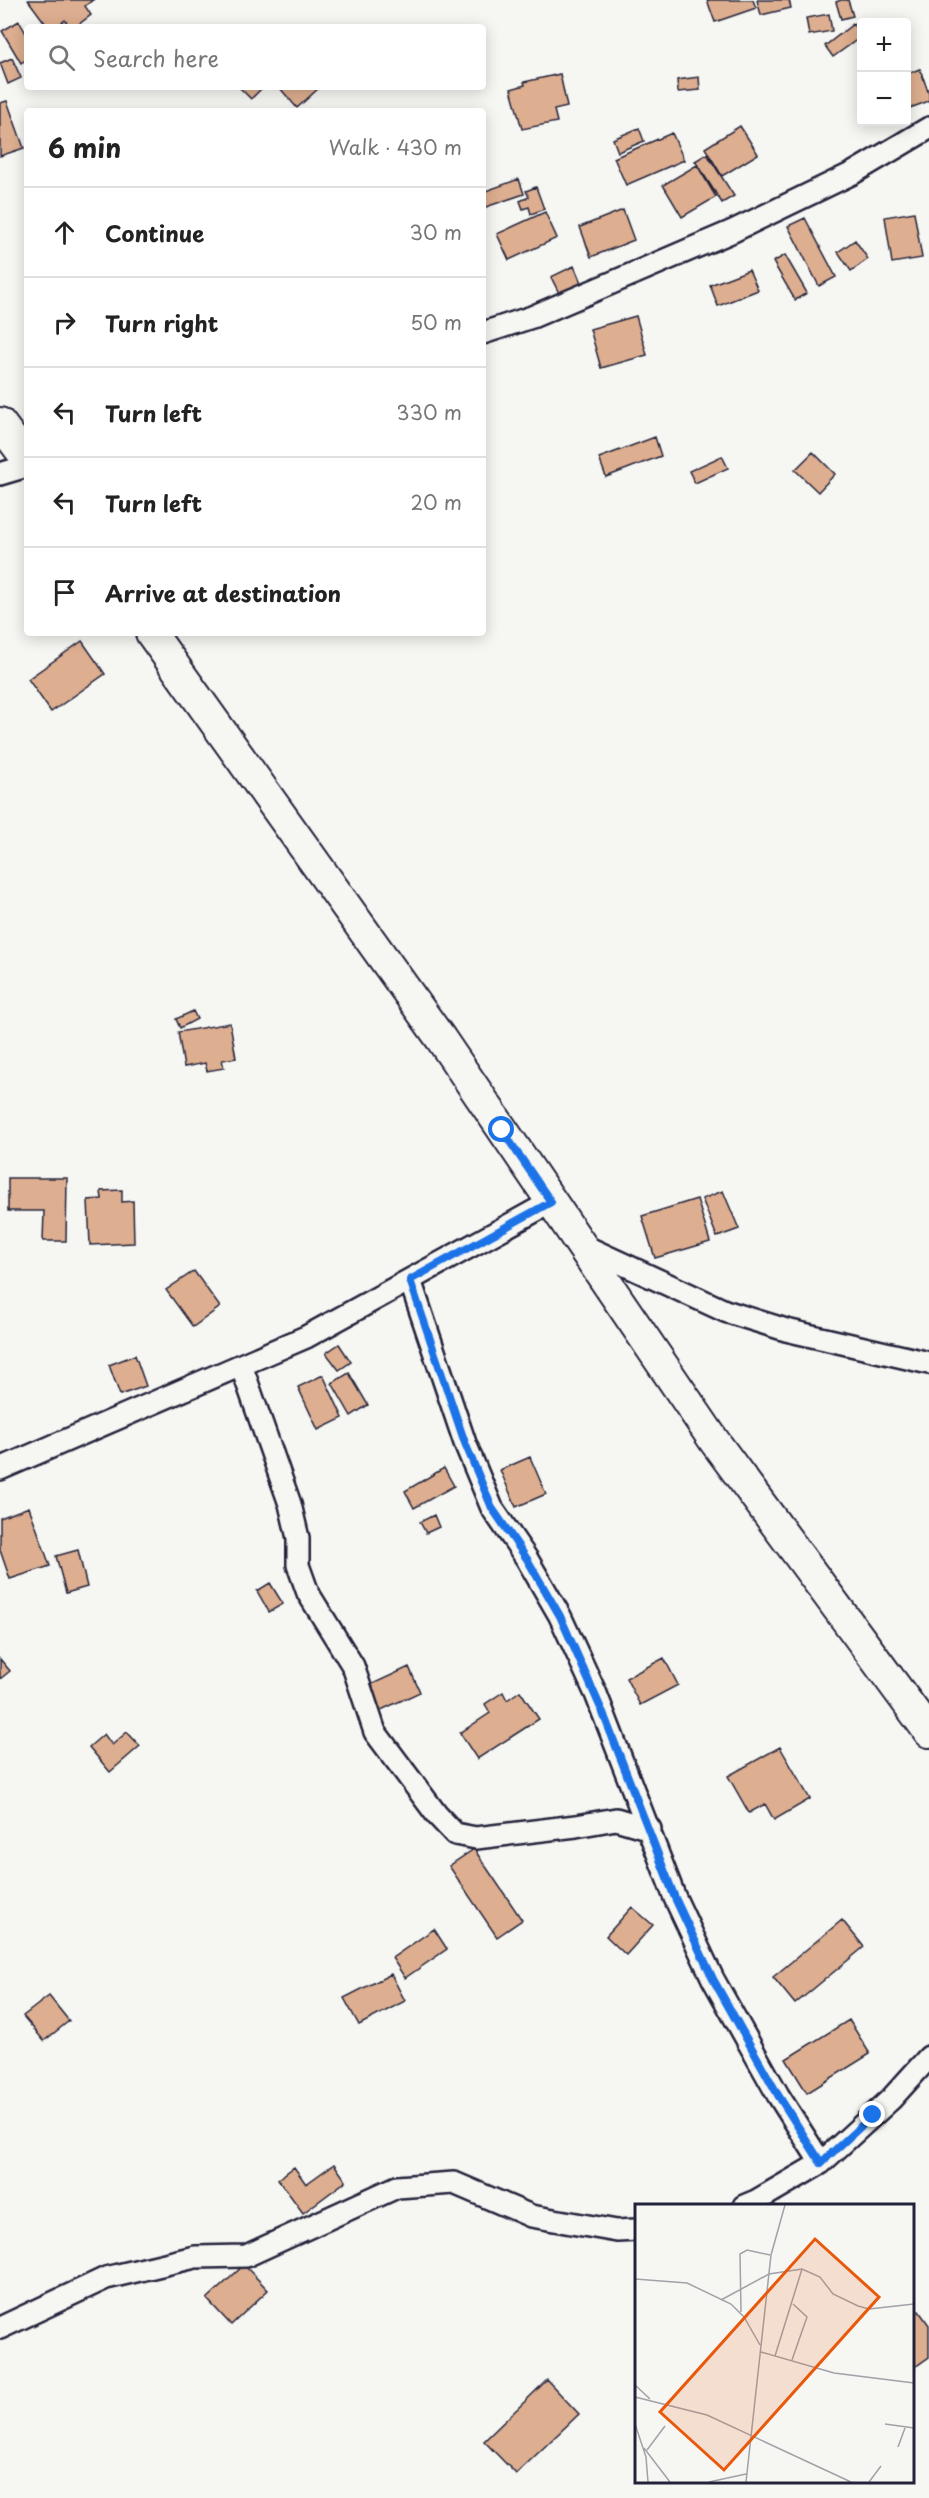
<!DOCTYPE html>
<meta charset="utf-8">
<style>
body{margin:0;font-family:"Playpen Sans",sans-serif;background:#f6f6f6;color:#222}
.controls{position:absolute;right:18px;top:18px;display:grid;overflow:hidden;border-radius:6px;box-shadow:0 3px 15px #0003}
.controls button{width:54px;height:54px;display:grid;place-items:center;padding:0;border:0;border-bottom:2px solid #e0e0e0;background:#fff;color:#222;font:30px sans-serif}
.stop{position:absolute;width:18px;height:18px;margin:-14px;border:4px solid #1a73e8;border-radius:50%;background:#fff}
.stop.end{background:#1a73e8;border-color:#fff;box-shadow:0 2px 6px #0008}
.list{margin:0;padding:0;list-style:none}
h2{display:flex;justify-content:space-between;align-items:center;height:78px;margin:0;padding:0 24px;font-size:26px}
h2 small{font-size:20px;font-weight:400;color:#767676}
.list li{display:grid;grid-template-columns:39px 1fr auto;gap:18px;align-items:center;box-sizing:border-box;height:90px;padding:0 24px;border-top:2px solid #e0e0e0}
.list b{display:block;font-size:22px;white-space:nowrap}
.list em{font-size:20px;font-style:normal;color:#767676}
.icon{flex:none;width:33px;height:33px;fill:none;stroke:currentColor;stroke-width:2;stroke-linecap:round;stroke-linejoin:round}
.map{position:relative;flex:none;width:929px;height:2498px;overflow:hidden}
.search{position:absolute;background:#fff;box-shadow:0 3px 15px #0003;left:24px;top:24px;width:462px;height:66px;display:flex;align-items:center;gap:15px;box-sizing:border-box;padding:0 21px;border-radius:6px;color:#767676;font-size:22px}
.panel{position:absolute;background:#fff;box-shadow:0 3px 15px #0003;left:24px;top:108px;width:462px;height:528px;border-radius:6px}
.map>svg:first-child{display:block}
</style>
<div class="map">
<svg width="929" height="2498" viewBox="0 0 929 2498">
<rect width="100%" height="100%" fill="#f6f6f2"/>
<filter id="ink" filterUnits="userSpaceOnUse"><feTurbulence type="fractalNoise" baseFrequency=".0167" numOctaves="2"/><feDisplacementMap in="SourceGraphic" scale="12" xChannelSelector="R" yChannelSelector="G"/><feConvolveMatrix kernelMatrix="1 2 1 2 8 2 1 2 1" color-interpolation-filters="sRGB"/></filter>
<g filter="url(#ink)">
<path fill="#ddae8f" stroke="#22223b" stroke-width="1.5" d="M28,0H93L85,6L91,15L75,27H70L65,20L56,27H48Z
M707,0H753L756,8L715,22Z
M757,0H789L791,8L761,15Z
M841,0H848L853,16L841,19L836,2Z
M829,14L832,31L809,35L806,18Z
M19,21L27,35V59L21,63L2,31Z
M853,24L862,36L833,57L825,46Z
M12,58L21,78L8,84L0,63Z
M920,69L929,94V101L910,108L906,99V74Z
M560,74L567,107L554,110L557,122L522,129L511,89L525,85L524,82Z
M699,77L700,90L678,92L677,80Z
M239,87H263L251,99Z
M279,87H320L297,108Z
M7,101L24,148L0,156V103Z
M740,126L758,154L722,176L705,148Z
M639,128L644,141L618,152L613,139Z
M672,133L684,160L626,185L614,158Z
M707,154L734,196L722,203L695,161Z
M697,165L716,197L682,217L663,185Z
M519,179L524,194L483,208V192Z
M536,187L544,209L531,214L529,207L523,209L520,201L529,197L526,191Z
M623,210L634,240L591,257L580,227Z
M545,212L557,238L509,260L497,234Z
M914,212L922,258L892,263L885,217Z
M805,218L836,277L819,286L788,226Z
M855,240L868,259L851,271L838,252Z
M785,255L807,293L795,300L773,262Z
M574,266L583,287L561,297L551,277Z
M749,270L758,290L718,306L710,285Z
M636,316L647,355L601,368L590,329Z
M655,437L661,456L606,477L599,458Z
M813,452L835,474L818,492L795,470Z
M722,456L728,468L695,483L689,471Z
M82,641L105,674L51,712L28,679Z
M193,1011L197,1019L180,1028L176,1019Z
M230,1023L236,1058L222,1060L224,1068L207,1071L205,1063L184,1067L178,1032Z
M8,1178H67L66,1241H43L44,1211H8Z
M122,1190V1202L133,1201L134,1243L90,1245L88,1200L102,1199L101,1191Z
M723,1191L739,1229L717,1237L702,1199Z
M697,1199L710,1242L655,1258L642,1216Z
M194,1271L220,1307L193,1327L166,1290Z
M339,1344L351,1362L339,1370L326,1353Z
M135,1355L146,1386L120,1395L109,1365Z
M349,1373L368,1405L351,1416L332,1383Z
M323,1375L343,1418L318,1430L298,1387Z
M530,1457L546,1494L516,1507L500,1470Z
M444,1468L454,1486L414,1508L405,1491Z
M29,1507L50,1566L10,1579L0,1550V1518Z
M434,1515L439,1527L426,1533L420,1522Z
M78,1550L87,1587L66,1593L56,1556Z
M270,1583L283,1604L269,1612L257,1591Z
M664,1658L678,1685L640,1705L626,1678Z
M0,1659L10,1671L0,1679Z
M409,1667L420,1692L379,1711L368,1686Z
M520,1691L539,1719L477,1759L460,1733L490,1713L485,1704L503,1692L507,1700Z
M127,1732L140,1746L110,1772L89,1747L104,1734L112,1745Z
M780,1747L810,1799L774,1820L765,1804L749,1813L728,1776Z
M474,1849L522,1920L497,1937L449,1866Z
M632,1907L653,1925L626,1955L606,1936Z
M842,1920L864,1947L795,2004L773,1977Z
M434,1929L447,1949L405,1978L392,1958Z
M391,1974L405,2001L359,2025L344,1998Z
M49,1996L69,2021L44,2041L23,2016Z
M849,2020L870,2054L807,2093L786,2059Z
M334,2164L346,2181L303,2213L278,2179L294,2167L306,2184Z
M244,2265L268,2290L231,2325L207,2299Z
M919,2311L929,2325V2357L912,2369V2316Z
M547,2380L579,2414L516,2474L484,2441Z"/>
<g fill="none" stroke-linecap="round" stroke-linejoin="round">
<g stroke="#22223b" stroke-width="26">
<path id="street" d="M483,333L532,317L733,231L853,173L929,128
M0,474L27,466
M582,1245L725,1311L786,1330L929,1363
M410,1280L465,1443L492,1508L527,1559L560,1616L596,1694L675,1898L713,1979L778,2095L821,2163
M241,1365L290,1504L298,1538V1565L308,1593L353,1666L375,1732L437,1815L455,1834L476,1838L576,1826L616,1819L650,1829
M0,1469L306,1337L551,1202
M744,2206L756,2201L821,2163L891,2099L929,2057
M0,2328L106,2278L195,2257L246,2256L397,2187L454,2183L531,2216L617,2231L636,2230"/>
</g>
<g stroke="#22223b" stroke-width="34">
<path id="secondary" d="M0,423L27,459
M151,633L441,1039L715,1442L929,1732"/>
</g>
<use href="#street" stroke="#f6f6f2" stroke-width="21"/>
<use href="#secondary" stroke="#f6f6f2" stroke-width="30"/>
</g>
</g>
<g fill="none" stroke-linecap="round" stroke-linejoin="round" filter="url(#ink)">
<path stroke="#1a73e8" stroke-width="8" d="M502,1130L551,1202L410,1280L465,1443L492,1508L527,1559L560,1616L603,1713L675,1898L713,1979L778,2095L821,2163L873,2115"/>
</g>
<g transform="translate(635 2204)">
<rect width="279" height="279" fill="#f6f6f2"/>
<path fill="none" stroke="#a1a1a9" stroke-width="1.5" d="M0,75L52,79L96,100L109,113L125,141M86,96L134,70L167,65L185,73L198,90L223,102L234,105L279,100M106,108L105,50L112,46L135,51M126,148L199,169L279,179M140,152L167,65M157,156L172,113L158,100M0,181L15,195M0,193L72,211L216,278M0,220L11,253L13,278M250,220L279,224M263,243L270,224M9,244L35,278M12,246L30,222M74,278L111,270M111,278L136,51L150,1M234,278L246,262"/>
<path fill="#e8590c" fill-opacity="0.15" stroke="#e8590c" stroke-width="3" d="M180,35L244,93L89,266L25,208Z"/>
<rect width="279" height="279" fill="none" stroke="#22223b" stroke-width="3"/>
</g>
</svg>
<div class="controls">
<button>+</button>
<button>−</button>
</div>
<div class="stop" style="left:502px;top:1130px"></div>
<div class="stop end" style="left:873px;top:2115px"></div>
<div class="search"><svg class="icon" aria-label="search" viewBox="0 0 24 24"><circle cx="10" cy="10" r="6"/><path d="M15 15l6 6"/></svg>Search here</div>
<section class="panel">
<h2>6 min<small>Walk · 430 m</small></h2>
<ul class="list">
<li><svg class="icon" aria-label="ahead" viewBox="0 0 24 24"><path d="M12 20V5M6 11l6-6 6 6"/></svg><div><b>Continue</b></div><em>30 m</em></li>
<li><svg class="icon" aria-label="right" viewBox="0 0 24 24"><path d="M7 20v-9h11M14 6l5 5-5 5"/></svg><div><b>Turn right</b></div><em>50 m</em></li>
<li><svg class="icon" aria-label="left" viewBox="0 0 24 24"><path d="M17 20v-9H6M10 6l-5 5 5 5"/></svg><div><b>Turn left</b></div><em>330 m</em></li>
<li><svg class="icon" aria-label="left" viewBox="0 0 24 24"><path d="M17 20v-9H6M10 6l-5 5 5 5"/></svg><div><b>Turn left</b></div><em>20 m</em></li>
<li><svg class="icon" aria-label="arrive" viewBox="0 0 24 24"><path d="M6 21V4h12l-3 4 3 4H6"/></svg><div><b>Arrive at destination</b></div></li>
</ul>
</section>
</div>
